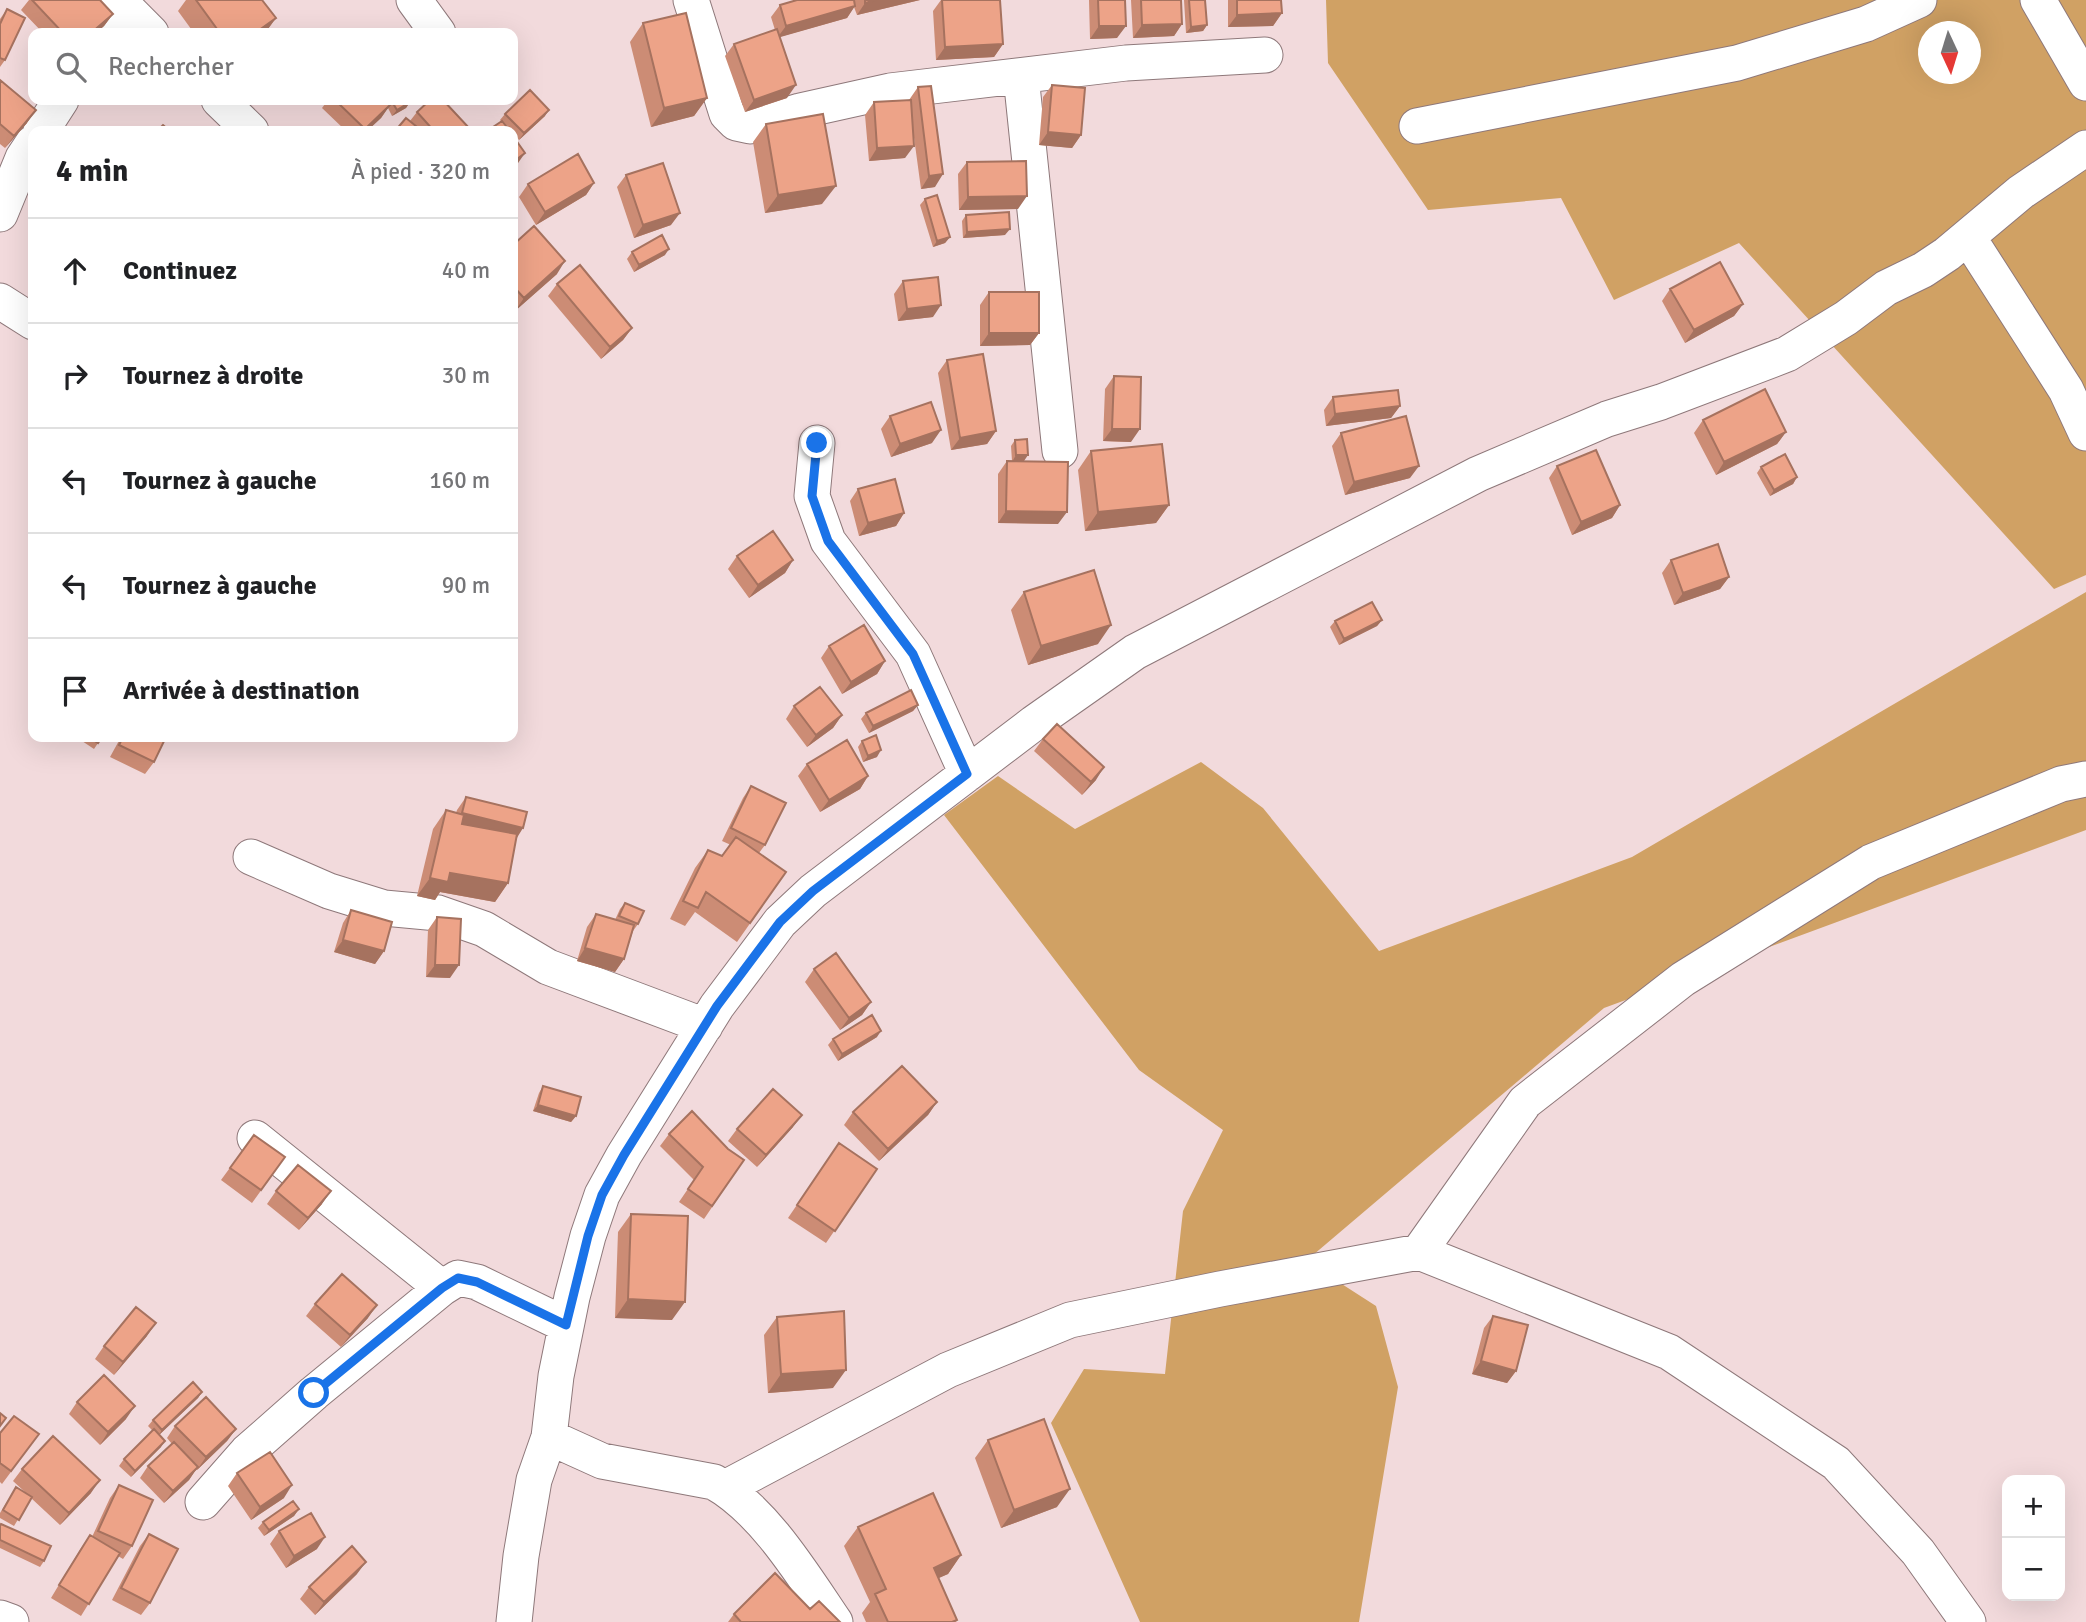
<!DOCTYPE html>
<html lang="fr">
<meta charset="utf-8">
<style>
body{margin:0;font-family:Signika,sans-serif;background:#f2f2f2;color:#202124}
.controls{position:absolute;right:21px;bottom:21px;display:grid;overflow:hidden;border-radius:14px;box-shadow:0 7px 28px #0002}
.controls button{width:63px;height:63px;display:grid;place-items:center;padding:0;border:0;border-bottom:2px solid #e0e0e0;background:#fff;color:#202124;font:35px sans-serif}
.compass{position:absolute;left:1918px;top:21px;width:63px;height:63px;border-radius:50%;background:#fff;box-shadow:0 7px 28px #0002;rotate:176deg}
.stop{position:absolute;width:21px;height:21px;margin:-16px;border:5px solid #1a73e8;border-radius:50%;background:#fff}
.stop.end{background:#1a73e8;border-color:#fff;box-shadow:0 2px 7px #0008}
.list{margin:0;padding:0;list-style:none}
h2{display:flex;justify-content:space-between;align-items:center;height:91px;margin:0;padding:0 28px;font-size:30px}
h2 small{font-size:23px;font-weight:400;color:#757577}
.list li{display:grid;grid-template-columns:46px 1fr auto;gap:21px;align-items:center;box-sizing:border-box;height:105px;padding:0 28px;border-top:2px solid #e0e0e0}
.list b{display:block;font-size:26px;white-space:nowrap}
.list em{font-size:23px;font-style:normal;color:#757577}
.icon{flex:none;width:38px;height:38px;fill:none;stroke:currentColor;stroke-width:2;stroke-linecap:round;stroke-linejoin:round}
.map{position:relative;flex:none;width:2086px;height:1622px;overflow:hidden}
.search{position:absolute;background:#fff;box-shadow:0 7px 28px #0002;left:28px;top:28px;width:490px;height:77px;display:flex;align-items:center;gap:18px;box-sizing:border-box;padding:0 24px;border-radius:14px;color:#757577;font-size:26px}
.panel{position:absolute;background:#fff;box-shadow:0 7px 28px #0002;left:28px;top:126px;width:490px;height:616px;border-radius:14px}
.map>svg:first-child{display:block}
</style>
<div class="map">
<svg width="2086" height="1622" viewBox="0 0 2086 1622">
<rect width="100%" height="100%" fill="#f2dadc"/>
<path fill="#d0a164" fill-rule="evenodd" d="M1326,0H2086V575L2054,589L1739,243L1614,300L1561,198L1428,210L1328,63ZM1928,32H1970V74H1928Z
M2086,592V830L1604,1008L1306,1261L1376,1306L1398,1387L1359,1622H1140L1051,1423L1084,1369L1165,1374L1183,1211L1223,1130L1139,1070L944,815L998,776L1075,829L1201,762L1263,808L1379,951L1632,857Z"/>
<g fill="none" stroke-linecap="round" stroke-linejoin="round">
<g stroke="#8e787a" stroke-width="37">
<path id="minor" d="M118,0L151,33
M414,0L438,33
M691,0L727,114L736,123L750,126L800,111L890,91L1126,63L1265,55
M2038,0L2086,83
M106,33L124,7
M1021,76L1060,451
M219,100L251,131
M1417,126L1737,63L1866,24L1919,0
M41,131L61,100
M0,214L23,158L33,143
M1968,237L2066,390L2086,433
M0,301L33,322
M817,443L812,496L828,541L913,654L967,774
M251,857L329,891L384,908L438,913L484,929L548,967L705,1026
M255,1138L442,1288
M1419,1252L1525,1102L1683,979L1871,862L2061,784L2086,779
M549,1437L602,1461L714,1482C764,1510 803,1575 835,1622
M725,1488L948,1370L1070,1320L1220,1289L1419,1252L1669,1352L1836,1463L1918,1552L1968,1622
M203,1502L247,1452L314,1393L442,1288L458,1278L477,1282L566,1325
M0,1618L11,1622
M514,1622L521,1556L534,1480L549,1437L556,1376L572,1297L588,1236L602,1195L624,1155L717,1006L780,922L813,891L1034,723L1135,652L1478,474L1607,419L1661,402L1787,354L1846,318L1886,288L1923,270L1947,254L2021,192L2086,148"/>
</g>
<use href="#minor" stroke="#fff" stroke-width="35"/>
</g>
<path fill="#cc8c75" d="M29,0H100L113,14L104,26L96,33H43L21,10Z
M186,0H262L276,18L265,33H194L178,11Z
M797,0H920L857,15L854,7L847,18L779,37L787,98L745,112L725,56L734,44L775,30L771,17L780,5Z
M941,0H1000L1003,44L994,57L936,60L933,11Z
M1089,0H1125L1117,38L1090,39Z
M1131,0H1181L1182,24L1174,36L1133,38Z
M1184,0H1205L1207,25L1203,31L1186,33Z
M1228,0H1281L1282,13L1273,26L1228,27Z
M7,9L5,60L0,67V19Z
M643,23L707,98L694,116L651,127L630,42Z
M0,80L27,123L5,148L0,144Z
M1052,85L1081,135L1072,148L1039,145L1043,97Z
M918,87L935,187L921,189L913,130L905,158L869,161L865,115L874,102L909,100Z
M328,100H409L410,102L406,108L392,116L388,108L381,118L367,131H346L322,108Z
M417,112L468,131H395L410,121Z
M505,114L545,116L519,140L513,133V131H511L500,120Z
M766,124L822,204L765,213L753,142Z
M967,162L1018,209L959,210L958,174Z
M626,175L671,225L634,238L617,187Z
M594,183L586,195L536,225L519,197L528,184Z
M925,199L950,237L945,243L933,247L920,205Z
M966,215L1005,235L963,238L962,221Z
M513,245L557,274L515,311L513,309Z
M632,252L665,255L634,272L627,259Z
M903,281L933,317L898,321L894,294Z
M557,284L632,328L623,340L601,359L548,296Z
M1670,289L1743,304L1734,316L1685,343L1662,301Z
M989,292L1039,333L1030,345L980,346V305Z
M947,360L996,431L987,444L951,450L938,373Z
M1114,376L1131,442L1103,441L1105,389Z
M1333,397L1400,406L1391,418L1326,426L1324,410Z
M890,416L932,443L891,457L881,429Z
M1703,420L1786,432L1777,444L1716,475L1694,433Z
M1341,433L1410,478L1345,495L1332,446Z
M1015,440L1024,461H1017L1058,524L998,523V474L1007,461H1012L1011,446Z
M1091,451L1169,505L1156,523L1085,531L1078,470Z
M1557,466L1620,505L1612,518L1572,535L1549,478Z
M1761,467L1797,477L1793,484L1770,496L1757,473Z
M858,489L904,513L896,526L859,536L850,501Z
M737,556L793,560L785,573L749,598L728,569Z
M1671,560L1729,577L1720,589L1674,605L1662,573Z
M1024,592L1098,644L1028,665L1011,610Z
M1382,620L1377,626L1339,645L1330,627L1335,621Z
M829,646L885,661L877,674L842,694L821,658Z
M918,705L913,711L869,733L861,719L866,713Z
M794,706L842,715L833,728L807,747L786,719Z
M62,737H72L69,741Z
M85,737H102L94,749L82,741Z
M121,737H166L154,762L145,774L110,757Z
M1043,739L1096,780L1082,795L1034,751Z
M862,741L877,757L863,762L858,747Z
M807,764L868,776L860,789L820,812L798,776Z
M751,786L765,845L759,853L786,872L737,942L695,912L685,926L670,919L695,868L708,850L722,856L731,845L722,841L743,798Z
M466,797L516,839L508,883L495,902L440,892L435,900L417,896L433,829L446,810L456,813L457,810Z
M625,903L638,924L633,931L624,959L615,972L577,961L587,927L596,914L615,920L620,909Z
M351,910L384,951L375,964L334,952L343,923Z
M437,917L450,978L426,977L428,930Z
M814,969L871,1002L862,1015L840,1030L805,982Z
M877,1037L838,1061L828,1045L833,1039Z
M543,1086L576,1116L571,1122L533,1111L539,1093Z
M937,1102L928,1115L879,1161L844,1125L853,1112Z
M793,1127L757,1167L728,1141L737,1129Z
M669,1134L728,1149L744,1160L704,1219L679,1202L694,1180L660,1146Z
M254,1135L285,1157L252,1203L221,1180Z
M839,1143L877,1169L826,1243L788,1218Z
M276,1191L322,1204L299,1230L267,1204Z
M631,1214L672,1320L615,1318L618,1232Z
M315,1304L368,1318L341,1347L306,1316Z
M1493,1316L1516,1371L1507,1383L1472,1374L1484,1328Z
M777,1317L833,1388L768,1393L764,1335Z
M147,1336L114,1375L95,1359L104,1346Z
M202,1392L198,1398L159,1435L161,1447L131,1477L119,1466L124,1459L153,1431L148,1426L153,1420Z
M77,1402L126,1419L100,1445L69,1414Z
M175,1426L236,1429L227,1441L197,1470L196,1469L189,1480L164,1503L140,1478L148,1466L172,1444L167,1438Z
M0,1433L39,1434L2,1484L0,1482Z
M988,1440L1057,1507L1001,1528L975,1458Z
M22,1469L91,1493L60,1525L31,1498L14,1526L0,1518V1513L16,1487L26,1493L13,1481Z
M237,1473L284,1498L251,1520L228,1486Z
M119,1485L132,1546L123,1559L118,1556L81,1616L51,1598L81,1548L90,1535L92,1537L110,1498Z
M299,1509L294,1516L264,1536L258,1528L263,1522Z
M0,1525L44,1561L40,1567L0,1548Z
M858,1527L961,1555L948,1574L938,1578L957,1620L956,1622H866L862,1613L870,1602L844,1546Z
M279,1531L317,1549L286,1568L270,1544Z
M149,1534L150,1603L141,1615L112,1600L140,1546Z
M357,1574L315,1615L300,1599L309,1587Z
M810,1609L840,1622H728L734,1614Z"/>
<path fill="#a6725f" d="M876,0H920L857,15L865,3Z
M855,6L847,18L777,38L786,26Z
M1282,13L1273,26L1228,27L1237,15Z
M113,14L104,26L96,33H91Z
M276,18L265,33H255Z
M1182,24L1174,36L1133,38L1142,25Z
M1207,25L1203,31L1186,33L1191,27Z
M1099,26H1126L1117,38L1090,39Z
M1003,44L994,57L936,60L945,47Z
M796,85L787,98L745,112L754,100Z
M707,98L694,116L651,127L664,108Z
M410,102L406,108L392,116L397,110Z
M390,105L381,118L367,131H364Z
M36,110L27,123L5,148L14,136Z
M549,110L545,116L519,140L524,133Z
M1048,132L1081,135L1072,148L1039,145Z
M914,146L905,158L869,161L877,148Z
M525,153L516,166L513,168V162Z
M943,174L935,187L921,189L929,176Z
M594,183L586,195L536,225L545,212Z
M836,186L822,204L765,213L778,195Z
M1027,196L1018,209L959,210L968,197Z
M680,213L671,225L634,238L643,225Z
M1010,229L1005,235L963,238L967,232Z
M950,237L945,243L933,247L937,241Z
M669,249L665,255L634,272L639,265Z
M565,261L557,274L515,311L524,298Z
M1743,304L1734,316L1685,343L1694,330Z
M941,305L933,317L898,321L907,309Z
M632,328L623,340L601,359L610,347Z
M989,333H1039L1030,345L980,346Z
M1400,406L1391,418L1326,426L1335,414Z
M1112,429H1140L1131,442L1103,441Z
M941,430L932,443L891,457L900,444Z
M996,431L987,444L951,450L960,438Z
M1786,432L1777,444L1716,475L1724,462Z
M1016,455H1028L1024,461L1012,462Z
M1419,466L1410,478L1345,495L1354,482Z
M1797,477L1793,484L1770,496L1774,490Z
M1169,505L1156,523L1085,531L1098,512Z
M1620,505L1612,518L1572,535L1581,522Z
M1006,511L1067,512L1058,524L998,523Z
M904,513L896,526L859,536L868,523Z
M793,560L785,573L749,598L758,585Z
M1729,577L1720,589L1674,605L1683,593Z
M1382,620L1377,626L1339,645L1344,639Z
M1111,625L1098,644L1028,665L1041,646Z
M885,661L877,674L842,694L851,682Z
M918,705L913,711L869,733L873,726Z
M842,715L833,728L807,747L816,735Z
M881,750L877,757L863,762L868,756Z
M1104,767L1096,780L1082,795L1091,782Z
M868,776L860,789L820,812L829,800Z
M462,813L523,828L515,841L453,826Z
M450,873L508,883L495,902L440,892L435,900L417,896L430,878Z
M343,940L384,951L375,964L334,952Z
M585,948L624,959L615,972L577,961Z
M435,965H459L450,978L426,977Z
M871,1002L862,1015L840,1030L849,1018Z
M881,1031L877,1037L838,1061L842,1054Z
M937,1102L928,1115L879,1161L888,1149Z
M538,1105L576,1116L571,1122L533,1111Z
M802,1115L793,1127L757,1167L766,1155Z
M331,1191L322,1204L299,1230L308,1218Z
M628,1299L685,1302L672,1320L615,1318Z
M377,1305L368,1318L341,1347L350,1335Z
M156,1323L147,1336L114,1375L123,1362Z
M1481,1361L1516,1371L1507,1383L1472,1374Z
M846,1370L833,1388L768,1393L781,1374Z
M202,1392L198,1398L158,1436L162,1430Z
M135,1406L126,1419L100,1445L108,1432Z
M236,1429L227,1441L197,1470L206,1457Z
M165,1441L161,1447L131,1477L135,1471Z
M198,1467L189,1480L164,1503L173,1491Z
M100,1480L91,1493L60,1525L69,1513Z
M292,1485L284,1498L251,1520L260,1507Z
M1070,1489L1057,1507L1001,1528L1014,1510Z
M299,1509L294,1516L264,1536L269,1530Z
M325,1537L317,1549L286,1568L294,1556Z
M961,1555L948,1574L921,1586L934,1568Z
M366,1562L357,1574L315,1615L324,1602Z"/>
<path fill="#eda388" stroke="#a6725f" stroke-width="2" d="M32,0H100L113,14L91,33H63Z
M196,0H262L276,18L255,33H220Z
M797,0H854L855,6L786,26L780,5Z
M865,0H876L865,3Z
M942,0H1000L1003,44L945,47Z
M1098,0H1125L1126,26H1099Z
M1141,0H1181L1182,24L1142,25Z
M1189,0H1205L1207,25L1191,27Z
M1237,0H1281L1282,13L1237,15Z
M7,9L25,18L5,60L0,58V24Z
M686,13L707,98L664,108L643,23Z
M777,29L796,85L754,100L734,44Z
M0,80L36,110L14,136L0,124Z
M1052,85L1085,88L1081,135L1048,132Z
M931,86L943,174L929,176L918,87Z
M530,90L549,110L524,133L505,114Z
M335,100H385L390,105L365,129Z
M391,100H409L410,102L397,110Z
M430,100H443L470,129L468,131H434L417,112Z
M911,100L914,146L877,148L874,102Z
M823,114L836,186L778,195L766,124Z
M406,118L422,131H395Z
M502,121L510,131H487Z
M163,125L170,131H157Z
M513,136L525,153L513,162Z
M578,154L594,183L545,212L528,184Z
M1026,161L1027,196L968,197L967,162Z
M663,163L680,213L643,225L626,175Z
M937,195L950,237L937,241L925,199Z
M1009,212L1010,229L967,232L966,215Z
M534,226L565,261L524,298L513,286V245Z
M662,235L669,249L639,265L632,252Z
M1720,262L1743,304L1694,330L1670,289Z
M580,265L632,328L610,347L557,284Z
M938,277L941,305L907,309L903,281Z
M989,292H1039V333H989Z
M983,354L996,431L960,438L947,360Z
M1114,376L1141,377L1140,429H1112Z
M1765,389L1786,432L1724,462L1703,420Z
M1398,390L1400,406L1335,414L1333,397Z
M931,402L941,430L900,444L890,416Z
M1406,416L1419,466L1354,482L1341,433Z
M1027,439L1028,455H1016L1015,440Z
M1162,444L1169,505L1098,512L1091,451Z
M1596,450L1620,505L1581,522L1557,466Z
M1785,454L1797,477L1774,490L1761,467Z
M1007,461L1068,462L1067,512L1006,511Z
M895,479L904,513L868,523L858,489Z
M773,531L793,560L758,585L737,556Z
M1718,544L1729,577L1683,593L1671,560Z
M1094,570L1111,625L1041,646L1024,592Z
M1372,602L1382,620L1344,639L1335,621Z
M864,625L885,661L851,682L829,646Z
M820,687L842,715L816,735L794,706Z
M911,690L918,705L873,726L866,713Z
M1057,724L1104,767L1091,782L1043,739Z
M876,735L881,750L868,756L862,741Z
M89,737H102L98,743Z
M123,737H166L154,762L119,745Z
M847,740L868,776L829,800L807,764Z
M751,786L786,803L765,845L731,828Z
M466,797L527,812L523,828L462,813Z
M446,810L464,815L462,824L517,834L508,883L450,873L448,882L430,878Z
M736,837L786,872L750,923L706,892L698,908L683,901L708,850L722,856Z
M625,903L644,911L638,924L619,916Z
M351,910L392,922L384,951L343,940Z
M596,914L634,925L624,959L585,948Z
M437,917L461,919L459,965H435Z
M836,953L871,1002L849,1018L814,969Z
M872,1015L881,1031L842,1054L833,1039Z
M902,1066L937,1102L888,1149L853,1112Z
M543,1086L581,1097L576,1116L538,1105Z
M773,1089L802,1115L766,1155L737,1129Z
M692,1111L728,1149L744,1160L712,1206L688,1189L703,1167L669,1134Z
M254,1135L285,1157L261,1190L230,1168Z
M839,1143L877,1169L835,1231L797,1205Z
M298,1165L331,1191L308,1218L276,1191Z
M631,1214L688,1216L685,1302L628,1299Z
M342,1274L377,1305L350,1335L315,1304Z
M136,1307L156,1323L123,1362L104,1346Z
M844,1311L846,1370L781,1374L777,1317Z
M1493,1316L1528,1325L1516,1371L1481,1361Z
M104,1375L135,1406L108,1432L77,1402Z
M193,1382L202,1392L162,1430L153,1420Z
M206,1397L236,1429L206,1457L175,1426Z
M0,1413L6,1418L0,1426Z
M14,1416L39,1434L11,1471L0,1463V1433Z
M1044,1419L1070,1489L1014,1510L988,1440Z
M154,1429L165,1441L135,1471L124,1459Z
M53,1436L100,1480L69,1513L22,1469Z
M174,1442L198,1467L173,1491L148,1466Z
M270,1452L292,1485L260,1507L237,1473Z
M119,1485L153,1500L132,1546L98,1531Z
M16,1487L32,1497L19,1520L3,1510Z
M933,1493L961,1555L934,1568L957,1620L952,1622H888L875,1594L886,1589L858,1527Z
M293,1501L299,1509L269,1530L263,1522Z
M311,1513L325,1537L294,1556L279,1531Z
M1,1524L51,1546L44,1561L0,1540V1526Z
M149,1534L178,1549L150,1603L121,1588Z
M90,1535L120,1553L89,1604L59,1585Z
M352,1546L366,1562L324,1602L309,1587Z
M775,1573L810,1609L819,1601L840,1622H741L734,1614Z"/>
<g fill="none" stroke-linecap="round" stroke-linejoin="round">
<path stroke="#1a73e8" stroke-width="9" d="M314,1393L442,1288L458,1278L477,1282L566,1325L588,1236L602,1195L624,1155L717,1006L780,922L813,891L967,774L913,654L828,541L812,496L817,443"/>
</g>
</svg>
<div class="controls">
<button>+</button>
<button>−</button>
</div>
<svg class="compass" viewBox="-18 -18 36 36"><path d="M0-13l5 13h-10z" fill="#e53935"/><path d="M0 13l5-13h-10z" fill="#757577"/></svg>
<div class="stop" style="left:314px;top:1393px"></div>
<div class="stop end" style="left:817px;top:443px"></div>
<div class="search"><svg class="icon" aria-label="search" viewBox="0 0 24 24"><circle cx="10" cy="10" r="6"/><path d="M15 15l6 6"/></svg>Rechercher</div>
<section class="panel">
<h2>4 min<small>À pied · 320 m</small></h2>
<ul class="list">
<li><svg class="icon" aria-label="ahead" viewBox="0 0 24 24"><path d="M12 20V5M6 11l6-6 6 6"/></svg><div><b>Continuez</b></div><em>40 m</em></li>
<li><svg class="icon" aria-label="right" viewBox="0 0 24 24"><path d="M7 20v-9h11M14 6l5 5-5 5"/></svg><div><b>Tournez à droite</b></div><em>30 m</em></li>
<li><svg class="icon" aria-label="left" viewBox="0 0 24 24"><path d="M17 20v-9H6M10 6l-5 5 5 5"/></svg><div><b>Tournez à gauche</b></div><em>160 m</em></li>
<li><svg class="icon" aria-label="left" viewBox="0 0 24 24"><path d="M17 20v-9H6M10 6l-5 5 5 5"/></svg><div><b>Tournez à gauche</b></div><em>90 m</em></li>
<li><svg class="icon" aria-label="arrive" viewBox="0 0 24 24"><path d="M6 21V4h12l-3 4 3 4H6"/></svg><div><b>Arrivée à destination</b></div></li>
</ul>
</section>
</div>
